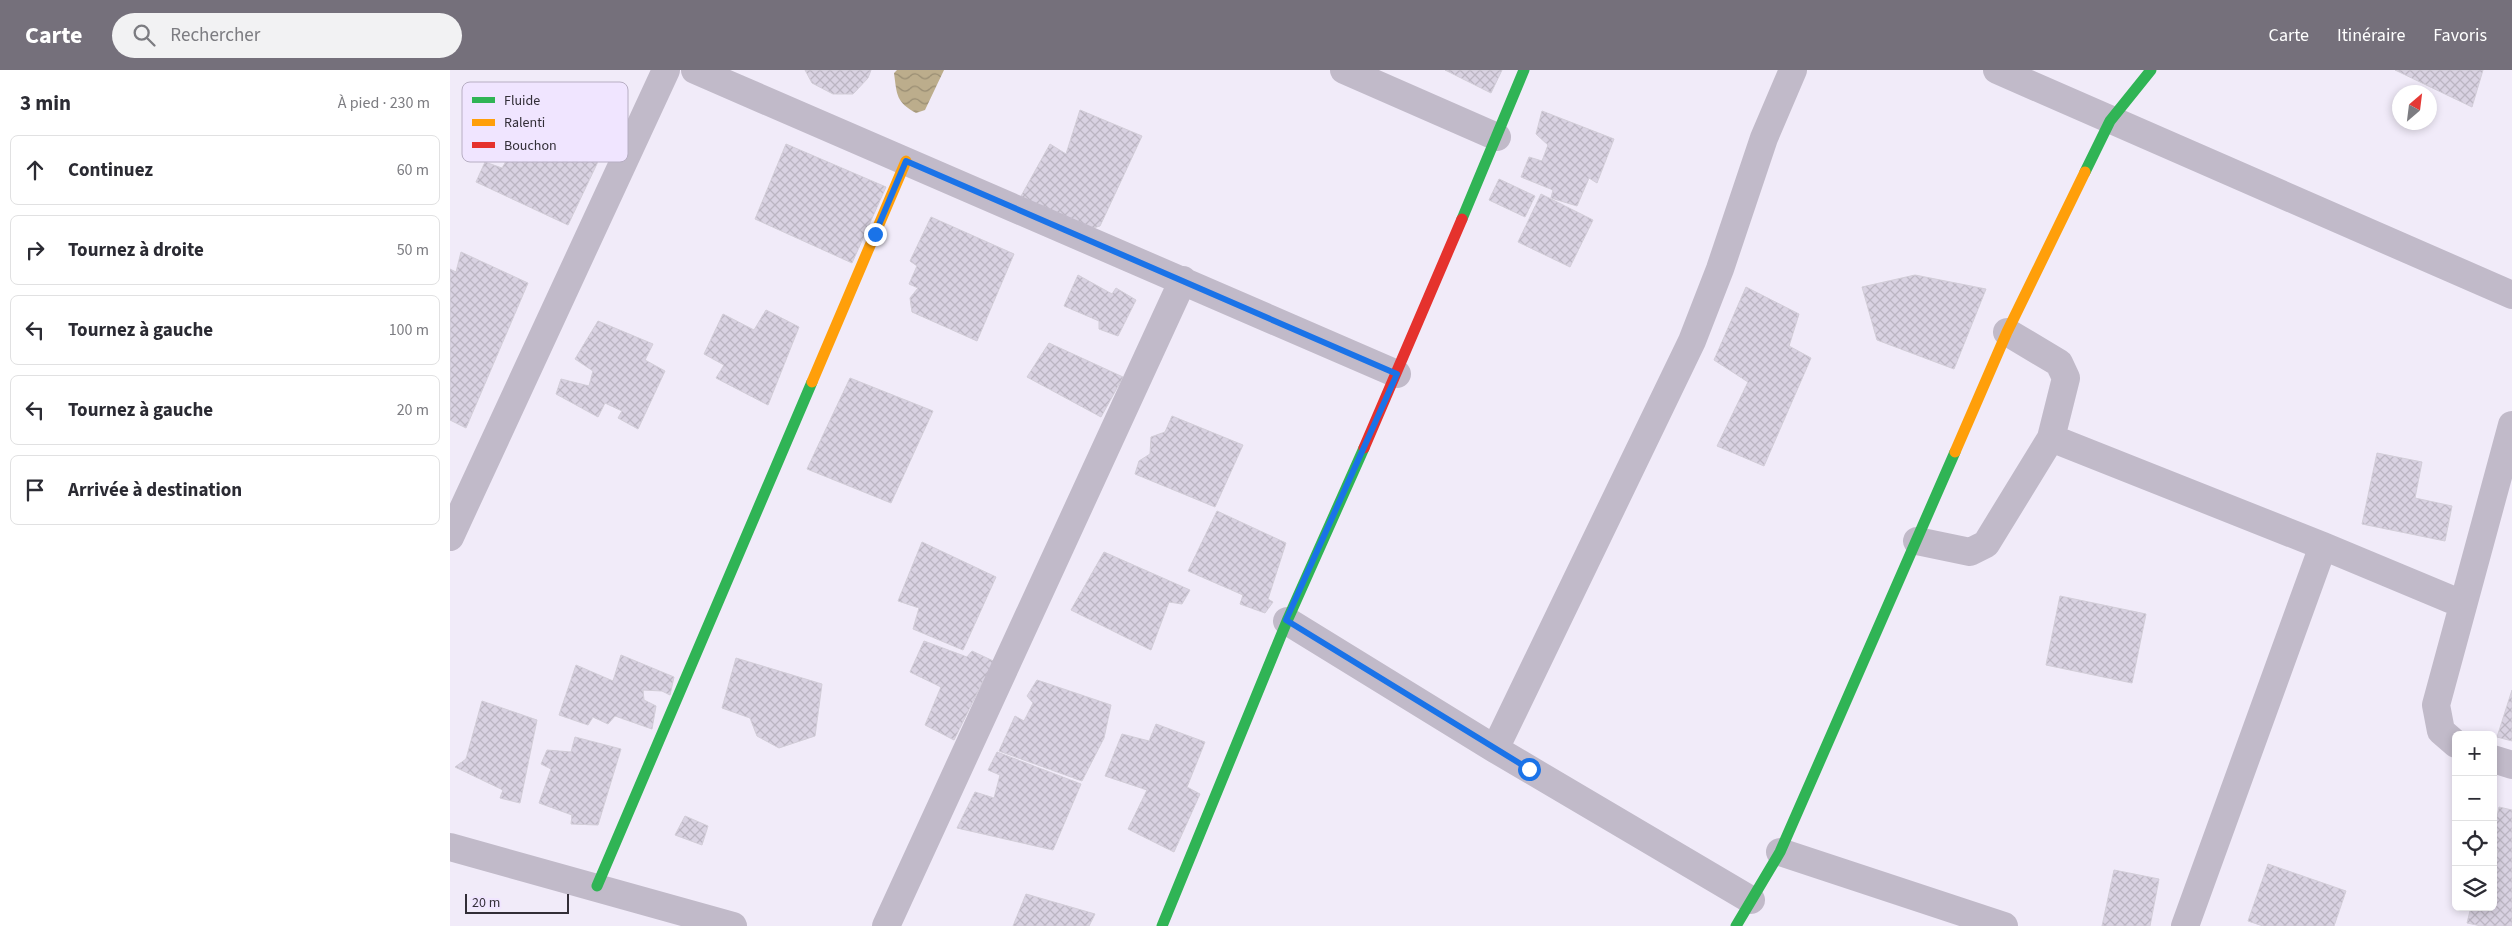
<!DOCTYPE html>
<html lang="fr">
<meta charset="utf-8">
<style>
body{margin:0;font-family:"Source Sans 3",sans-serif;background:#f2f2f3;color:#2b2b33}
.controls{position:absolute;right:15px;bottom:15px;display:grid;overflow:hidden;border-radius:8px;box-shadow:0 2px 8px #0003}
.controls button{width:45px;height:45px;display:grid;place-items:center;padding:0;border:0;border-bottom:1px solid #e1e1e2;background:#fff;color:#2b2b33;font:25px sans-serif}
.compass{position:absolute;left:1942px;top:15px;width:45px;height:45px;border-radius:50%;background:#fff;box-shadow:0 2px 8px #0003;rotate:28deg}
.scale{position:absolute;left:15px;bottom:12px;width:104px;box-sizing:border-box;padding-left:5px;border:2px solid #322e37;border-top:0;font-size:14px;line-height:18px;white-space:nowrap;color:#322e37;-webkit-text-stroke:4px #f0e5ff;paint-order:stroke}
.stop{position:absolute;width:15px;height:15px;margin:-11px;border:4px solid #1a73e8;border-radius:50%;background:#fff}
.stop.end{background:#1a73e8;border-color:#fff;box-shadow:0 1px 5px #0008}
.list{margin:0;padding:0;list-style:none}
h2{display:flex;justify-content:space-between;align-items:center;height:65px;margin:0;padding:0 20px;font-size:21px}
h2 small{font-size:16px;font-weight:400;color:#7c7c81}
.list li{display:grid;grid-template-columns:32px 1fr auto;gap:15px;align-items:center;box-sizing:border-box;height:70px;margin:0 10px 10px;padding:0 10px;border:1px solid #e1e1e2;border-radius:8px}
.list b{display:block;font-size:19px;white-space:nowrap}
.list em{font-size:16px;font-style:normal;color:#7c7c81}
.icon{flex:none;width:28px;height:28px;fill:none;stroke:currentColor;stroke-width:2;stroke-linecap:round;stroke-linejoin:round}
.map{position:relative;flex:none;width:2062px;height:856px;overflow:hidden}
header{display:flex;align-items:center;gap:30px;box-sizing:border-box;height:70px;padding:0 25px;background:#75707b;color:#fff}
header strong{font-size:24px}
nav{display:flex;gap:28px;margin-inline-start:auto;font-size:18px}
.search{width:350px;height:45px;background:#f2f2f3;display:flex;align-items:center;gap:12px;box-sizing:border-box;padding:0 18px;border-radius:28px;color:#7c7c81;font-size:19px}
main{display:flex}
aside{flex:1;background:#fff}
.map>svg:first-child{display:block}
</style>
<header>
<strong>Carte</strong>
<div class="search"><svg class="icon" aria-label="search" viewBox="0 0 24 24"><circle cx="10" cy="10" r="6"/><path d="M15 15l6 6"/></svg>Rechercher</div>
<nav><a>Carte</a><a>Itinéraire</a><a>Favoris</a></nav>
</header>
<main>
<aside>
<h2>3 min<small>À pied · 230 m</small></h2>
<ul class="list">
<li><svg class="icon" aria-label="ahead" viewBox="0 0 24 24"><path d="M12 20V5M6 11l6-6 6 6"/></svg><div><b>Continuez</b></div><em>60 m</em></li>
<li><svg class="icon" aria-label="right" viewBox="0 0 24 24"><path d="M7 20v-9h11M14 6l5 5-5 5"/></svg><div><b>Tournez à droite</b></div><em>50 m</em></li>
<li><svg class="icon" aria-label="left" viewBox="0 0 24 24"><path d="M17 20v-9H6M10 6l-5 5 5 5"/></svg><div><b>Tournez à gauche</b></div><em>100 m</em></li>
<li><svg class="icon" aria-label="left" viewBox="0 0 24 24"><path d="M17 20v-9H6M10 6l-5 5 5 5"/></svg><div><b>Tournez à gauche</b></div><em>20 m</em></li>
<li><svg class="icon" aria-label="arrive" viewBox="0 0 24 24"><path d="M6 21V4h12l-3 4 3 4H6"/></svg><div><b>Arrivée à destination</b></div></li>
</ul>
</aside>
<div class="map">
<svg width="2062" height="856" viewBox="0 0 2062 856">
<defs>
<pattern id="water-waves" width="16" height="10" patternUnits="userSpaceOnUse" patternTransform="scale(1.25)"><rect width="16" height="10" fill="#bcad8c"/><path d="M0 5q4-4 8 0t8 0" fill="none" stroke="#998d73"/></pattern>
<pattern id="building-cross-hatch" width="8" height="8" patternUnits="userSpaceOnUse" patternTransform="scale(1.25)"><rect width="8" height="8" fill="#d9d2e2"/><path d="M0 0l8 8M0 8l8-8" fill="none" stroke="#bbb5c2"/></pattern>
</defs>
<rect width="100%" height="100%" fill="#f1ebf9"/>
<path fill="url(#water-waves)" d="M447,0H494L475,40L466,43C446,32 447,25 444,3Z"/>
<path fill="url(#building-cross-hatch)" stroke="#d2cdd8" d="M355,0H421L418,8L403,24H383L362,13Z
M995,0H1052L1041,23Z
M1945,0H2033L2022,37Z
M630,40L692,66L650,156L640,159L570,128L600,74L616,84Z
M1092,41L1164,69L1147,113L1139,108L1127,136L1101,128L1103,120L1071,107L1079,87L1092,91L1098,75L1086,64Z
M66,56L96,67L92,77L103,82L111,64L153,81L118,155L26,112L35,92L52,98L61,83L54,82Z
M336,74L436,117L402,193L305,149Z
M1049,109L1085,126L1075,147L1039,130Z
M1091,124L1143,150L1120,197L1068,172Z
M481,147L564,184L527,271L462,242L460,228L468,218L459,214L467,196L460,191Z
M11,182L78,213L16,358L0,350V199L6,202Z
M628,205L662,224L666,218L686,230L668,266L649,259V251L614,236Z
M1465,205L1536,219L1504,299L1427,270L1412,217Z
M1296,217L1349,244L1339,276L1361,288L1314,396L1267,376L1298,312L1264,290Z
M316,240L349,257L318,335L266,308L274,295L254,284L273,244L304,260Z
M148,251L203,274L195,290L215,301L188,359L168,348L172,341L155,333L148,347L106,324L111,309L139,316L143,301L125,289Z
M599,273L673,307L651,347L577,307Z
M400,308L483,341L441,433L357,399Z
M722,346L793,375L765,437L685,404L689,391L700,384L701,367L715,362Z
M1927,383L1972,392L1965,428L2002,436L1995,471L1912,454Z
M767,441L836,473L818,529L823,532L815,543L790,534L793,525L738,501Z
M472,472L546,507L513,580L463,559L469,538L448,531Z
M654,482L740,520L732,534L719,532L701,580L621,540Z
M1610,526L1696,544L1682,613L1596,595Z
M474,571L517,587L522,581L554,596L544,614L533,611L504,670L475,655L491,617L460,602Z
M171,585L224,607L220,625L212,621L193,620L194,630L206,636L202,659L165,646L158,654L143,647L138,655L109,645L126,595L163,611Z
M286,588L372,614L365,666L329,678L307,666L300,648L272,638Z
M587,610L661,635L654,668L632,711L549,681L565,646L574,651L583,633L577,626Z
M2062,620V671L2047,667Z
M32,631L87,650L70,733L50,728L53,720L5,697L16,689Z
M706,654L755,672L737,717L750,724L724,782L678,759L697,720L655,706L672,664L699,671Z
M125,667L171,679L148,755L121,754L122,745L89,733L101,699L91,694L97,680L121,682Z
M547,682L631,714L603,780L507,758L525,722L544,728L550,705L538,700Z
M2049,737L2062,740V856H2031L2017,853L2021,837H2043V803L2048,781L2043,780V767Z
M235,746L258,756L252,775L225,765Z
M1818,794L1896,821L1884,856H1813L1798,851Z
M1664,800L1709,809L1700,856H1652Z
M576,824L645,844L639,856H563Z"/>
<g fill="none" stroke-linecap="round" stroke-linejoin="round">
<path stroke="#c1bac9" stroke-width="28" d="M245,0L947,304
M894,0L1047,67
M1547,0L2062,225
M1601,368L1873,476L2012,534
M0,467L216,0
M1467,471L1520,482L1536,474L1601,368L1616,308L1609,293L1557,262
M837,551L1045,679L1301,830
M2006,674L1991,661L1986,635L2062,355
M1045,679L1242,271L1270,199L1314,68L1343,0
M2043,689L2062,695
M0,777L283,856
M1330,782L1554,856
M436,856L733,210
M1735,856L1873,476"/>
<path stroke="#30b455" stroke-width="11" d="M1635,102L1660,51L1701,0
M1012,149L1074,0
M147,816L362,312
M712,856L837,551L914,378
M1286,856L1330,782L1505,382"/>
<path stroke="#ff9f0a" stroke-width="11" d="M362,312L456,91
M1505,382L1557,262L1635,102"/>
<path stroke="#e5322d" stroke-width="11" d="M914,378L1012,149"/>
</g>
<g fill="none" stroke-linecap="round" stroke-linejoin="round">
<path stroke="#1a73e8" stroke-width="6" d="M425,164L456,91L947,304L836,550L1079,699"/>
</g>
<rect x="12" y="12" width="166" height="80" rx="8" fill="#f0e5ff" stroke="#b7aec3" stroke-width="1"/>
<rect x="22" y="27" width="23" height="6" fill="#30b455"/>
<rect x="22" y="49" width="23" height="7" fill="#ff9f0a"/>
<rect x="22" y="72" width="23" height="6" fill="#e5322d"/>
<g font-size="14" fill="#322e37">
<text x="54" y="35">Fluide</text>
<text x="54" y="57">Ralenti</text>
<text x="54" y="80">Bouchon</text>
</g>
</svg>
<div class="controls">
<button>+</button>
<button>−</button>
<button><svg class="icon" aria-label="locate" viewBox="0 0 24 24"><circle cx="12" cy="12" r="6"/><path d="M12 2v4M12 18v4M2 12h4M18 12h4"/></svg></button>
<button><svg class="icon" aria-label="layers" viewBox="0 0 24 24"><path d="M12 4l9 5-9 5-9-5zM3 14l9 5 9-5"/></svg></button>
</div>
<svg class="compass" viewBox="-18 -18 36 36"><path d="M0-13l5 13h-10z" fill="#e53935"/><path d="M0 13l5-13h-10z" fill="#7c7c81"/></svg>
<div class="scale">20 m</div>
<div class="stop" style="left:1079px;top:699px"></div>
<div class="stop end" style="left:425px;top:164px"></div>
</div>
</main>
